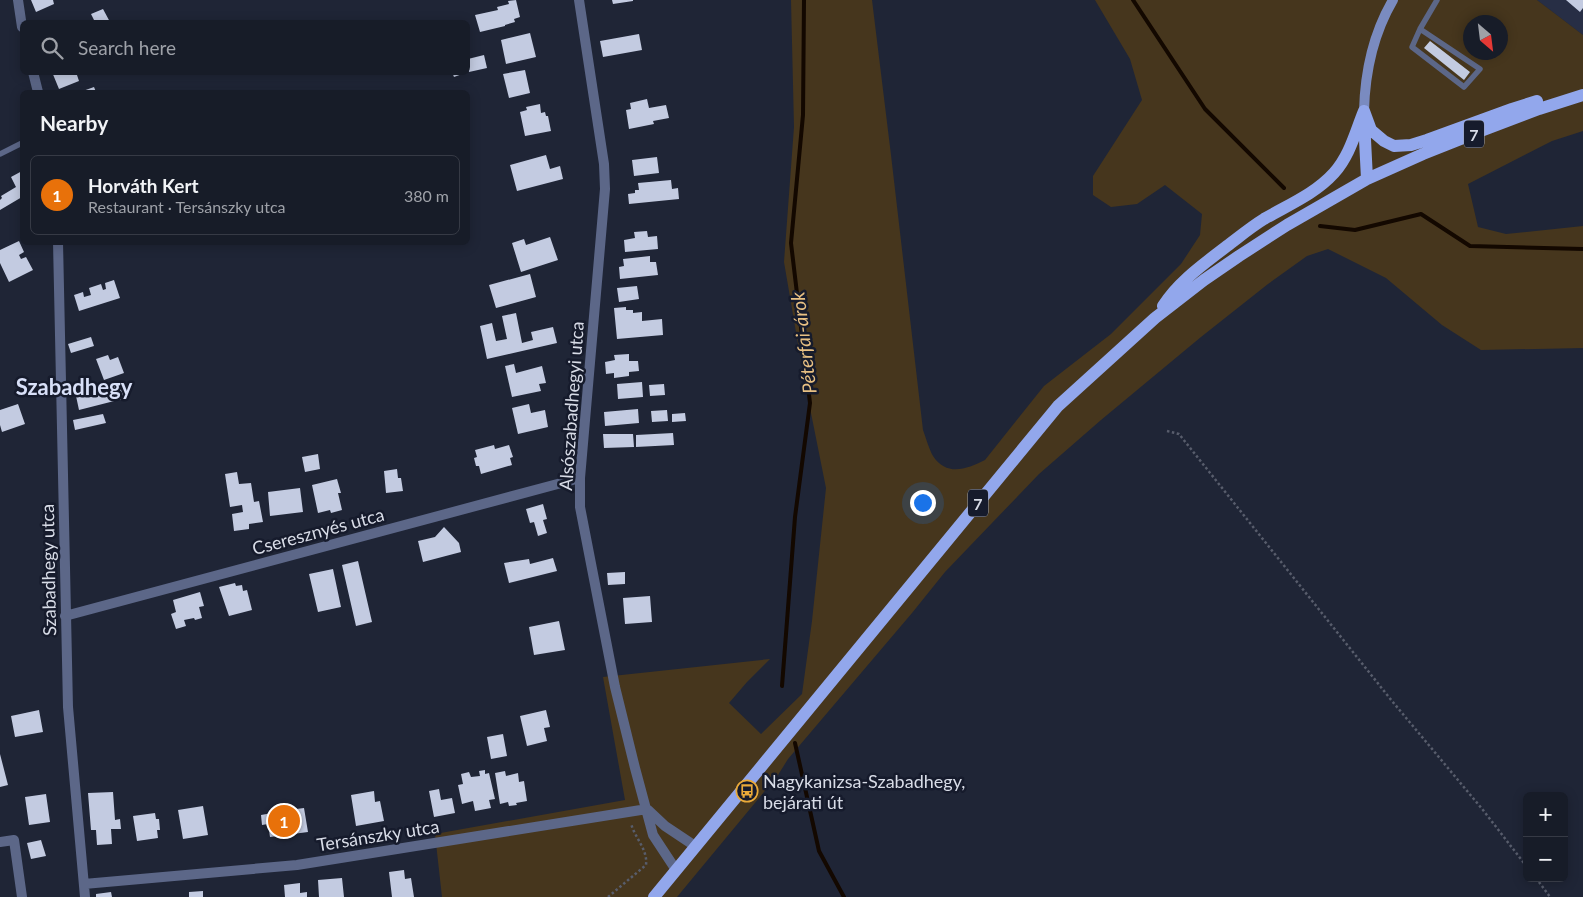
<!DOCTYPE html>
<meta charset="utf-8">
<style>
body{margin:0;font-family:Lato,sans-serif;background:#242934;color:#f1f3f6}
.controls{position:absolute;right:15px;bottom:15px;display:grid;overflow:hidden;border-radius:8px;box-shadow:0 2px 12px #0003}
.controls button{width:45px;height:45px;display:grid;place-items:center;padding:0;border:0;border-bottom:1px solid #363a45;background:#171c28;color:#f1f3f6;font:25px sans-serif}
.compass{position:absolute;left:1463px;top:15px;width:45px;height:45px;border-radius:50%;background:#171c28;box-shadow:0 2px 12px #0003;rotate:152deg}
.you{position:absolute;left:922px;top:502px;width:18px;height:18px;margin:-12px;border:4px solid #fff;border-radius:50%;background:#1a73e8;box-shadow:0 0 0 8px #1a73e833}
.badge{display:grid;place-items:center;width:32px;height:32px;border-radius:50%;background:#1a73e8;color:#fff;font-size:16px;font-weight:700}
.pin{position:absolute;translate:-50% -50%;border:2px solid #fff;box-shadow:0 1px 5px #0006}
.list{margin:0;padding:0;list-style:none}
h2{display:flex;justify-content:space-between;align-items:center;height:65px;margin:0;padding:0 20px;font-size:21px}
h2 small{font-size:16px;font-weight:400;color:#9ea1a8}
.list li{display:grid;grid-template-columns:32px 1fr auto;gap:15px;align-items:center;box-sizing:border-box;height:80px;margin:0 10px 10px;padding:0 10px;border:1px solid #363a45;border-radius:8px}
.list b{display:block;font-size:19px;white-space:nowrap}
.list p{margin:0;font-size:16px;white-space:nowrap;color:#9ea1a8}
.list em{font-size:16px;font-style:normal;color:#9ea1a8}
.icon{flex:none;width:28px;height:28px;fill:none;stroke:currentColor;stroke-width:2;stroke-linecap:round;stroke-linejoin:round}
.map{position:relative;flex:none;width:1583px;height:897px;overflow:hidden}
.search{position:absolute;background:#171c28;box-shadow:0 2px 12px #0003;left:20px;top:20px;width:450px;height:55px;display:flex;align-items:center;gap:12px;box-sizing:border-box;padding:0 18px;border-radius:8px;color:#9ea1a8;font-size:19px}
.panel{position:absolute;background:#171c28;box-shadow:0 2px 12px #0003;left:20px;top:90px;width:450px;height:155px;border-radius:8px}
.map>svg:first-child{display:block}
</style>
<div class="map">
<svg width="1583" height="897" viewBox="0 0 1583 897">
<rect width="100%" height="100%" fill="#1f2536"/>
<path fill="#272e45" d="M1537,0H1583V35Z"/>
<path fill="#46361d" fill-rule="evenodd" d="M791,0H872L891,155L923,430C926,438 929,449 933,456C947,477 967,469 985,460L1044,386L1111,334L1181,264L1200,235L1202,214L1165,185L1137,204L1111,207L1093,195V176L1142,100L1130,59L1095,0H1537L1583,35V131L1552,141L1468,184L1478,227L1506,234L1583,226V348L1481,350L1442,325L1386,278L1328,249L1307,256L1268,284L1201,337L1101,420L1039,474L945,572L912,613L788,759L778,775L677,897H442L435,834L625,800L603,677L770,659L747,682L729,703L761,734L802,694L812,621L826,488L803,373L784,262L794,127ZM1470,22H1500V52H1470Z"/>
<g fill="none" stroke-linecap="round" stroke-linejoin="round">
<path stroke="#130800" stroke-width="4" d="M1133,0L1205,109L1284,188
M1320,226L1355,230L1421,214L1470,246L1583,249
M782,686L795,517L810,403L791,243L803,115L804,0
M795,743L819,851L844,897"/>
</g>
<path fill="#c3cbe1" d="M31,0H53L54,4L36,12Z
M516,0L520,17L514,19L515,22L505,25V26L480,32L475,15L498,10L497,7L509,4L508,1Z
M612,0H633V1L613,4Z
M1566,0H1583V8L1580,12Z
M103,9L110,22H95L91,14Z
M530,33L536,57L506,64L501,40Z
M639,34L642,50L603,57L600,41Z
M1430,41L1470,72L1464,80L1424,48Z
M484,55L487,68L469,72L468,59Z
M525,70L530,93L509,98L503,74Z
M52,72H76L79,81L59,89Z
M452,72H465V73L454,77Z
M94,87L96,92H80Z
M647,99L649,108L666,105L669,118L653,121L654,124L629,129L626,110L631,109L630,103Z
M540,104L541,113L545,112L546,116H548L551,131L525,136L520,112L527,110L526,107Z
M546,155L550,169L560,166L563,179L517,191L510,165Z
M657,157L659,173L634,176L632,160Z
M22,171V197L0,210V200L2,198L1,196L16,187L11,177Z
M671,180L672,189L678,188L679,199L629,204L628,194L635,193V190H639L638,183Z
M647,231L648,237L657,236L658,249L625,252L624,240L635,238L634,232Z
M550,237L558,260L521,272L512,243L524,239L526,245Z
M19,241L24,252L19,255L21,259L26,257L33,270L9,282L0,263V250Z
M650,256V262H656L658,275L620,279L619,267L624,266L623,259Z
M530,274L536,297L496,308L489,285Z
M114,280L120,298L79,311L74,295L83,292L84,297L91,295L89,288L101,284L103,290L106,289L105,283Z
M637,286L639,299L619,302L617,288Z
M626,307V310H633V313L642,312V321L662,319L663,335L617,339L614,308Z
M516,313L522,343L533,340L531,332L553,327L557,343L487,359L480,326L492,323L496,341L507,339L502,316Z
M91,337L94,346L71,353L68,344Z
M629,354V361H638L639,371L629,372V376L614,378V373L606,374L605,362L615,360L614,355Z
M108,355L110,360L118,357L124,373L104,380L96,359Z
M514,364L516,373L542,366L546,383L539,384L541,391L512,397L505,366Z
M642,382L643,397L618,399L617,384Z
M122,384L126,398L79,410L76,396Z
M664,384L665,395L650,396L649,385Z
M18,404L25,424L2,432L0,425V410Z
M529,404L531,413L545,410L548,427L518,434L512,408Z
M638,409L639,423L605,426L604,412Z
M667,410L668,421L652,422L651,411Z
M685,413L686,421L672,422V414Z
M103,414L106,423L75,430L73,420Z
M673,433L674,445L636,447V435Z
M603,434H633L634,447L604,448Z
M494,445L495,449L509,445L513,457L510,458L512,465L481,474L479,466H476L474,458L477,457L475,450Z
M318,454L320,469L305,472L302,457Z
M397,469L398,478H401L403,491L386,493L384,471Z
M237,472L239,484L251,483L254,502L259,501L263,522L249,524V529L234,531L232,514L243,512L242,505L230,507L225,474Z
M337,479L341,493H338L342,510L331,513L330,510L318,513L312,485Z
M300,488L303,512L270,516L268,492Z
M543,504L547,519L543,520L547,533L538,536L534,522L530,523L526,509Z
M444,527L459,543L461,552L423,562L418,541L435,537Z
M553,558L557,571L509,583L504,563L529,559L530,564Z
M358,561L372,622L356,626L342,565Z
M333,569L341,607L318,612L309,574Z
M625,572V584L608,585L607,573Z
M235,583L236,586L242,585L243,591L247,590L252,610L229,616L219,587Z
M200,592L204,606L199,607L202,618L195,620L194,618L184,620L186,626L176,629L171,614L176,612L173,600Z
M650,596L652,622L625,624L623,598Z
M559,621L565,650L534,655L529,627Z
M39,710L43,732L15,737L11,716Z
M546,710L550,727L544,728L547,741L527,746L520,716Z
M503,734L507,756L491,759L487,737Z
M0,754L8,785L0,787Z
M485,770V774L489,773L495,799L489,800L491,808L475,811L473,801L462,804L458,785L463,784L461,774L469,772L471,777L480,776L479,771Z
M505,771L506,776L518,773L519,782L524,781L527,801L516,803L517,805L509,806L508,802L500,804L495,773Z
M439,789L441,800L452,798L455,813L434,817L429,791Z
M374,791L375,802L380,801L384,821L356,826L351,795Z
M113,792L115,820L120,819L121,829H111L112,844L97,845L96,830H91L88,793Z
M46,794L50,822L29,825L25,797Z
M203,806L208,835L183,839L178,810Z
M304,808L308,832L270,837L268,824L262,825L261,815L278,812L279,818L290,816L289,810Z
M155,813L156,819H159L160,830H157L158,838L137,841L133,816Z
M41,840L46,856L31,859L27,843Z
M404,870L405,879L411,878L414,897H392L389,872Z
M342,878L344,897H319L318,880Z
M300,883V893L307,892V897H285L284,885Z
M203,891V897H189V892Z
M111,892L112,897H96V894Z"/>
<g fill="none" stroke-linecap="round" stroke-linejoin="round">
<path stroke="#585d6c" stroke-width="2.5" stroke-dasharray="2.5 2.5" stroke-linecap="butt" d="M1167,431L1179,434L1392,701L1483,810L1527,867
M1536,878L1550,897
M608,897L646,865C648,849 634,837 631,823"/>
<path stroke="#5c6788" stroke-width="5.5" d="M1420,29L1480,69L1464,87L1412,47L1420,29L1437,0
M0,154L22,143"/>
<path stroke="#5c6788" stroke-width="10" d="M18,0L22,27
M579,0L604,164L605,189L580,478V507L615,687L635,768L653,835L676,870
M33,72L38,92
M58,242L68,707L85,897
M65,616L580,478
M648,810L665,826L695,846
M0,842L14,840L22,897
M84,884L297,865L647,809"/>
<path stroke="#7a8bc0" stroke-width="10" d="M1364,111C1365,72 1373,34 1393,0"/>
<path stroke="#92a7ec" stroke-width="12" d="M1364,111L1371,130L1384,141L1394,146L1411,145L1427,140L1512,109L1537,101
M1364,120L1367,179
M1163,306C1179,281 1204,264 1227,246C1239,237 1251,227 1264,219C1288,205 1315,194 1334,173C1350,155 1355,133 1364,111
M654,897L1058,406L1155,318L1204,280L1239,256L1287,225L1367,179L1423,154L1481,131L1539,109L1583,95"/>
</g>
<defs>
<g id="bus-ring" transform="scale(1.125)"><circle r="9.5" fill="#161b2c" stroke="#eaaa39" stroke-width="1.5"/><path d="M-5-6H5V4H4V6H2V4H-2V6H-4V4H-5ZM-3.5-4V0h7V-4ZM-3.5 1.2v1.5H-2V1.2ZM2 1.2v1.5H3.5V1.2Z" fill="#eaaa39"/></g>
</defs>
<g fill-rule="evenodd">
<use href="#bus-ring" x="747" y="791"/>
</g>
<g text-anchor="middle" dominant-baseline="central" stroke-width="5" stroke-linejoin="round" paint-order="stroke">
<g fill="#161b2c" stroke="#9ea2af" stroke-width="1">
<rect x="1464" y="120.5" width="20" height="27" rx="4"/>
<rect x="968" y="489.5" width="20" height="27" rx="4"/>
</g>
<g font-size="16" font-weight="bold" fill="#d8dce7">
<text x="1474" y="134">7</text>
<text x="978" y="503">7</text>
</g>
<g font-size="18" fill="#d8dce7" stroke="#161b2c">
<text transform="translate(571 406) rotate(-86)">Alsószabadhegyi utca</text>
<text transform="translate(318 531) rotate(-15)">Cseresznyés utca</text>
<text transform="translate(48 570) rotate(-91)">Szabadhegy utca</text>
<text transform="translate(378 835) rotate(-9)">Tersánszky utca</text>
</g>
<g font-size="18" fill="#d8dce7" stroke="#161b2c" text-anchor="start">
<text x="763" y="781">Nagykanizsa-Szabadhegy,<tspan x="763" dy="21">bejárati út</tspan></text>
</g>
<g font-size="19" font-style="italic" fill="#e8c083" stroke="#161b2c">
<text transform="translate(803 343) rotate(-97)">Péterfai-árok</text>
</g>
<g font-size="22" font-weight="bold" fill="#d8e0f8" stroke="#161b2c">
<text x="74" y="386">Szabadhegy</text>
</g>
</g>
</svg>
<div class="controls">
<button>+</button>
<button>−</button>
</div>
<svg class="compass" viewBox="-18 -18 36 36"><path d="M0-13l5 13h-10z" fill="#e53935"/><path d="M0 13l5-13h-10z" fill="#9ea1a8"/></svg>
<div class="you"></div>
<div class="pin badge" style="left:284px;top:821px;background:#e8710a">1</div>
<div class="search"><svg class="icon" aria-label="search" viewBox="0 0 24 24"><circle cx="10" cy="10" r="6"/><path d="M15 15l6 6"/></svg>Search here</div>
<section class="panel">
<h2>Nearby<small></small></h2>
<ul class="list">
<li><span class="badge" style="background:#e8710a">1</span><div><b>Horváth Kert</b><p>Restaurant · Tersánszky utca</p></div><em>380 m</em></li>
</ul>
</section>
</div>
